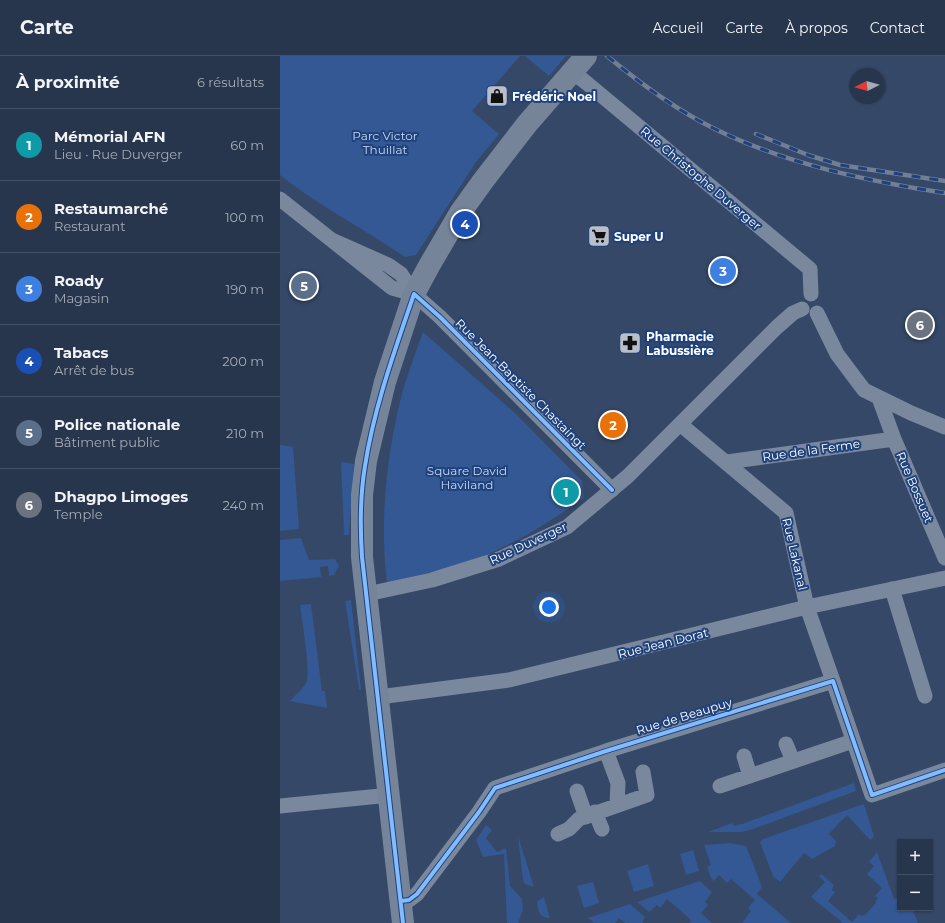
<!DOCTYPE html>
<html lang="fr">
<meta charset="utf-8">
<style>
body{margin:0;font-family:Montserrat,sans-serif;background:#344157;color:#f1f3f6}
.controls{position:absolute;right:12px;bottom:12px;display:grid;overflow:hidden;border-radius:0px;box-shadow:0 1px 3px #0004}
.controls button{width:36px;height:36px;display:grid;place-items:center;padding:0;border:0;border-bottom:1px solid #445065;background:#28364d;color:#f1f3f6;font:20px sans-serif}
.compass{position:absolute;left:569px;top:12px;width:36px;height:36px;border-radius:50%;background:#28364d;box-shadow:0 1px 3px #0004;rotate:264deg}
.you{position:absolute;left:269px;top:551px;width:14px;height:14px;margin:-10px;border:3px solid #fff;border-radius:50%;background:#1a73e8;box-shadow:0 0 0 6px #1a73e833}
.badge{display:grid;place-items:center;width:26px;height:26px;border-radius:50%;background:#b8bfca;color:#fff;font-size:13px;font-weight:700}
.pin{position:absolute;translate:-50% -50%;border:2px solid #fff;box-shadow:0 1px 4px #0006}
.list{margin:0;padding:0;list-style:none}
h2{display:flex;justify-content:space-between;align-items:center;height:52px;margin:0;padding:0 16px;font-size:17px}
h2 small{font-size:13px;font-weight:400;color:#a5abb6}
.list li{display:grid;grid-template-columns:26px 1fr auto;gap:12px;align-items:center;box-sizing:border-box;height:72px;padding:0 16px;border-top:1px solid #445065}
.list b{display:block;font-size:15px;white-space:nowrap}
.list p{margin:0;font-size:13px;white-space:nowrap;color:#a5abb6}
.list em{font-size:13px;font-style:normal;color:#a5abb6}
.map{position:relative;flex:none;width:665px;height:867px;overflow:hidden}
header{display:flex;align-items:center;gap:24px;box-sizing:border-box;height:56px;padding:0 20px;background:#28364d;border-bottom:1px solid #445065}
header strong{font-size:19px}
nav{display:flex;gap:22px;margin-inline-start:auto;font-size:14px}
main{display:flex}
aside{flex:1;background:#28364d}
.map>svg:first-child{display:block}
</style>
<header>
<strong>Carte</strong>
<nav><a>Accueil</a><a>Carte</a><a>À propos</a><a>Contact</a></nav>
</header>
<main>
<aside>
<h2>À proximité<small>6 résultats</small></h2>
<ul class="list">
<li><span class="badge" style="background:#0f9aa8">1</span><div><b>Mémorial AFN</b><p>Lieu · Rue Duverger</p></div><em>60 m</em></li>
<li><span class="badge" style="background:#e8710a">2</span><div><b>Restaumarché</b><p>Restaurant</p></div><em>100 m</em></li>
<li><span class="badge" style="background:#3f7fe0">3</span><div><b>Roady</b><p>Magasin</p></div><em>190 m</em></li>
<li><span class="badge" style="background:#1a4fb4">4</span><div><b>Tabacs</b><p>Arrêt de bus</p></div><em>200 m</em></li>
<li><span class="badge" style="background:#5c6f8a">5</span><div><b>Police nationale</b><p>Bâtiment public</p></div><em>210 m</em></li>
<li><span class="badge" style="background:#6b7280">6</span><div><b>Dhagpo Limoges</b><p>Temple</p></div><em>240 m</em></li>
</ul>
</aside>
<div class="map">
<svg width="665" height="867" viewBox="0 0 665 867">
<rect width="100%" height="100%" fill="#354867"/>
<path fill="#335893" d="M0,0H240L192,55L219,78L196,106L136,199L125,201C84,173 39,150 0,119Z
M245,0H286L269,20Z
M143,276L237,359L302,425L304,442C266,469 224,495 178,509C154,516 130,521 107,527C99,465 107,394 123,334C129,314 136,295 143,276Z
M0,389L13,391L19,473L0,475Z
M61,406L74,408L69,479H64Z
M21,482L29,504L55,503L59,510L54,519L49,520L48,510L40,511L41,521L0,525V484Z
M71,544L81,634L79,633L65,545Z
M31,548L42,635H45L47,652L10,645C15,639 25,632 27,624C30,610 22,566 20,549Z
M574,727L576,735L473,773L462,776H428L452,767L454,770L462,768Z
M584,748L594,781L590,784L567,759L549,778L556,785L555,790L532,803L524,797L500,826L493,820L480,786L483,783Z
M206,769L212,774L206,782L217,796L226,792L230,830L242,843L243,854L238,867H227L224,798L203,801L196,784Z
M238,780L254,831L245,828L243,824Z
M450,787L466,790L482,831L477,838L511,867H462L471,855L468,852L475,844L451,823L447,827L439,819L434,825L431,822L427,811L431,809L424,789Z
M413,794L419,815L406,819L400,798Z
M597,796L614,843L620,841V852H632L638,867H561L562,866L531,841L545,826L539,820L541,818L554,829L552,834L555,836L548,845L572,866L579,858L582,860L586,858L596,847L595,846L598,842L595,840L602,832L587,818L594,810L589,806Z
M368,808L374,830L354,836L347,815Z
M420,825L432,836L425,846L428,849L421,857L432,867H409L411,864L387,843L380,852L377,849L369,856L357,846Z
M313,826L319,847L304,852L297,830Z
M264,841L270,862C259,862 258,855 257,845Z
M350,848L365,861L362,867H345L339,862L335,867H314L308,862Z"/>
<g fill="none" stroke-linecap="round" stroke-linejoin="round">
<path stroke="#7a889e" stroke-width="15" d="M291,16L303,24L530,213L531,238
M0,143L112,232L134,238
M52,184L108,209L121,218L134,238L160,261L332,434
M537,257L557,298L584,334L631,357L665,371
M599,342L614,383L665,502
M400,368L506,457L527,551L553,625
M447,406L614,383
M612,533L645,640
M87,538L152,524L219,503L287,471L348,420L497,271L513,257L522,253
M99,641L229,624L527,551L665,522
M506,688L513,705
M326,695L338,727L337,749
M464,700L470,720
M440,730L573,685
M297,735L306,761
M0,750L110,739
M315,756L322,773
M278,778L289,773L299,763L367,739L363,716
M121,845L129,844L137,838L199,756L215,732L326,695L553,625L592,739L665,714"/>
<path stroke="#76849a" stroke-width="22" d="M123,867L82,501V439L86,405L105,326L134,238L149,210L180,157L203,125L247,68L306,0"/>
<g stroke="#717f96" stroke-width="4.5">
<path id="rail" d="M327,0C361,28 396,54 435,73C506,108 587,125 665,137
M476,78L528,99L560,109L665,125"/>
</g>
<use href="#rail" stroke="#20427c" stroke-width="3" stroke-dasharray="9" stroke-linecap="butt"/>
<g stroke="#20427c" stroke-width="6">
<path id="cycleway" d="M121,845L129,844L137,838L199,756L215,732L326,695L553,625L592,739L665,714
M123,867L82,501C80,471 80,440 85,410C94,351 115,294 134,238L160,261L332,434"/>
</g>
<use href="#cycleway" stroke="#80bcff" stroke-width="4"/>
</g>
<defs>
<g id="shop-square" transform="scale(1.15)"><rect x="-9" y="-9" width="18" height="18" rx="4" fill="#b8bfca" stroke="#20427c"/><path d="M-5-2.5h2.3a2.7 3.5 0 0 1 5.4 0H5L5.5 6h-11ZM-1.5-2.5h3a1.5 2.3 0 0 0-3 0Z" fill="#111"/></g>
<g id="supermarket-square" transform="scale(1.15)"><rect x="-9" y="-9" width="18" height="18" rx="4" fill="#b8bfca" stroke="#20427c"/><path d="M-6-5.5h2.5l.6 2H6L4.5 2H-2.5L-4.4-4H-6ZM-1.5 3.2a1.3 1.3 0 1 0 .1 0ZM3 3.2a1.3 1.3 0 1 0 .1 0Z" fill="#111"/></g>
<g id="pharmacy-square" transform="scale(1.15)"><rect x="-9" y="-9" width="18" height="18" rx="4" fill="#b8bfca" stroke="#20427c"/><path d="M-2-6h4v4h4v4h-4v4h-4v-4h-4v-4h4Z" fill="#111"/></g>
</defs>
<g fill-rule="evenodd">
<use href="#shop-square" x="217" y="40"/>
<use href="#supermarket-square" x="319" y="180"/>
<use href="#pharmacy-square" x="350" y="287"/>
</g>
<g text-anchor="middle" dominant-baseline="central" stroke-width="4" stroke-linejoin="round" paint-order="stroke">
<g font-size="12" font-weight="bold" fill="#fff" stroke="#20427c" text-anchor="start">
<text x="232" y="40">Frédéric Noel</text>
<text x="334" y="180">Super U</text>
<text x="366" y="280">Pharmacie<tspan x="366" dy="14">Labussière</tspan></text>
</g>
<g font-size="12" fill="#c6d8f5" stroke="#20427c">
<text x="105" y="79">Parc Victor<tspan x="105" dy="14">Thuillat</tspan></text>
<text x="187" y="414">Square David<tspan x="187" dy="14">Haviland</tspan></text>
</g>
<g font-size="12" fill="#fff" stroke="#20427c">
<text transform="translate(421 122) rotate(40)">Rue Christophe Duverger</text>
<text transform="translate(241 328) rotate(45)">Rue Jean-Baptiste Chastaingt</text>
<text transform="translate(531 394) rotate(-8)">Rue de la Ferme</text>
<text transform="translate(635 431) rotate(67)">Rue Bossuet</text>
<text transform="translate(248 487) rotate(-25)">Rue Duverger</text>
<text transform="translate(515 498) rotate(77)">Rue Lakanal</text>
<text transform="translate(383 587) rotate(-14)">Rue Jean Dorat</text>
<text transform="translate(404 660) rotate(-17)">Rue de Beaupuy</text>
</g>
</g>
</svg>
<div class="controls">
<button>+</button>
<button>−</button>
</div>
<svg class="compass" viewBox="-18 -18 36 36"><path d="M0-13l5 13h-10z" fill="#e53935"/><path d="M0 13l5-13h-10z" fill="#a5abb6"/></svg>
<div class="you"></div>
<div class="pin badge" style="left:286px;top:436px;background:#0f9aa8">1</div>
<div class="pin badge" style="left:333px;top:369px;background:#e8710a">2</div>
<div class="pin badge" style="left:443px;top:215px;background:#3f7fe0">3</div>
<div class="pin badge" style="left:185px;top:168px;background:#1a4fb4">4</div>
<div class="pin badge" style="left:24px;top:230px;background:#5c6f8a">5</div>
<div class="pin badge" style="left:640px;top:269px;background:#6b7280">6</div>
</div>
</main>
